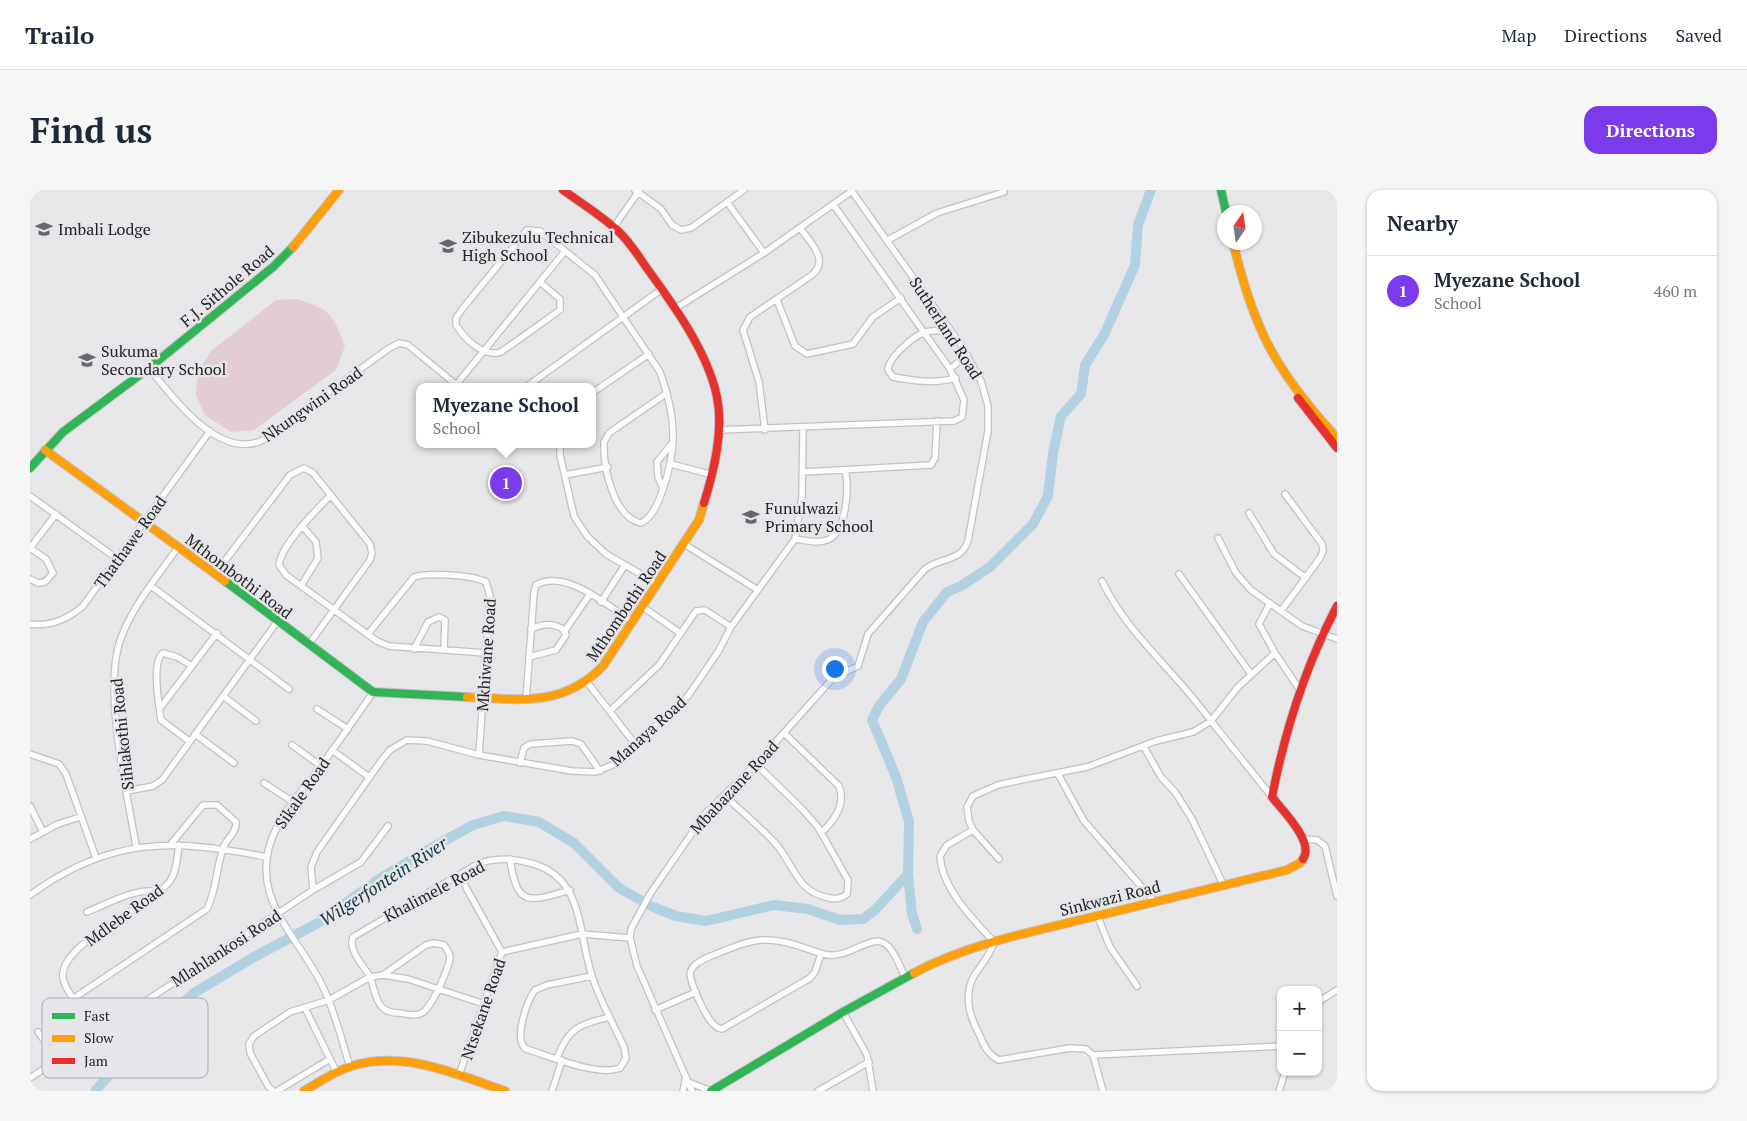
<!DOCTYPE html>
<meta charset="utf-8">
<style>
body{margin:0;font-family:"PT Serif",serif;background:#f6f6f7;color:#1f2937}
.controls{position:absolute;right:15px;bottom:15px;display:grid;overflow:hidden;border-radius:10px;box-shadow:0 1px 4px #0004}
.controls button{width:45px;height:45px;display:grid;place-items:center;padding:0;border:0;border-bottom:1px solid #e0e1e3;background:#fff;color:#1f2937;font:25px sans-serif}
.compass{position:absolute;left:1187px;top:15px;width:45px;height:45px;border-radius:50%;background:#fff;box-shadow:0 1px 4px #0004;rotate:13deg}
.you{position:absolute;left:804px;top:478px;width:18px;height:18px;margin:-12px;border:4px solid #fff;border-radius:50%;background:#1a73e8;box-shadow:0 0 0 8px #1a73e833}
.badge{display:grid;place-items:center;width:32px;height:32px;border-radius:50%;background:#7c3aed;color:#fff;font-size:16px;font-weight:700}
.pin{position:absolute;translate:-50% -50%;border:2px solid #fff;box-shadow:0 1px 5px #0006}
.popup{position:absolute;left:386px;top:193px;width:180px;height:65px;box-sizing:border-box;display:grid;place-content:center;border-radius:10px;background:#fff;filter:drop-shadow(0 1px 4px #0005);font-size:16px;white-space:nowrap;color:#747a83}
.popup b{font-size:19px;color:#1f2937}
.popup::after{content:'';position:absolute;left:50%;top:100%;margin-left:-10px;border:10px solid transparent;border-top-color:#fff}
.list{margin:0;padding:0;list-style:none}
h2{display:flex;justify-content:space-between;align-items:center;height:65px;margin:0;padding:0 20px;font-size:21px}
h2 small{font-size:16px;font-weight:400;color:#747a83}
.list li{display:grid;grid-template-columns:32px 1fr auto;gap:15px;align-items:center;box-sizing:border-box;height:70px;padding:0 20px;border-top:1px solid #e0e1e3}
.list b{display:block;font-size:19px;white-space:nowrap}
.list p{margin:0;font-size:16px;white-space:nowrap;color:#747a83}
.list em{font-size:16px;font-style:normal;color:#747a83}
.map{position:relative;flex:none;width:1307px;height:901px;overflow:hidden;border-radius:15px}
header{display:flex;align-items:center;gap:30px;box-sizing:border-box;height:70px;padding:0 25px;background:#fff;border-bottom:1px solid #e0e1e3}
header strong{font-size:24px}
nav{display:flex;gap:28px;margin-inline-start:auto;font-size:18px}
.intro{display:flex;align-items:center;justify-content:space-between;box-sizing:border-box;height:120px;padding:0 30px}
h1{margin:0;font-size:35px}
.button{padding:12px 22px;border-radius:15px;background:#7c3aed;color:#fff;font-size:18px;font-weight:700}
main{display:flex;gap:30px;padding:0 30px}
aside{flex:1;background:#fff;border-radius:15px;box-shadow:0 1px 4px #0004}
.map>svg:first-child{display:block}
</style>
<header>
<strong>Trailo</strong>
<nav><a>Map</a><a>Directions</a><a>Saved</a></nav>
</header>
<div class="intro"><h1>Find us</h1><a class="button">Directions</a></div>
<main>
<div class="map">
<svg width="1307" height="901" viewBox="0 0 1307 901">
<rect width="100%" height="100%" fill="#e7e6e9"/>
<path fill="#e2cdd5" d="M267,109C301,120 302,123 315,156L306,180L224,240L201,242L175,225L166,205L168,183L181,161L246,110Z"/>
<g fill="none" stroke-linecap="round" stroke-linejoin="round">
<path stroke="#b2d2e2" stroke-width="10" d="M878,684L882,724L887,739
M65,901L103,858L164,803L224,767L288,733L349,689L396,661L443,635L474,626L509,632L544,653L589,698L623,717L646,726L676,731L744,715L778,719L810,730L833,729L846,719L878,684L879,632L866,587L842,530L849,516L871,489L893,432L917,402L931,396L960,377L1003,334L1018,306L1023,263L1031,226L1051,204L1055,175L1074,145L1105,75L1108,35L1121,0"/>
<g stroke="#c2c2c4" stroke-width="8">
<path id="street" d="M605,0L631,19L642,35L651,40L661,38L714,0
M697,12L734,63
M583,38L609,1
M858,50L907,23L974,2
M510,92L530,109V120L471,162C453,168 434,148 426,135V128L433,118L497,40L510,41L565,85L630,182C646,226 648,258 632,302C628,313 622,328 611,333C583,327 573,276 574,252L579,243L637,203
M747,110L765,156L777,164L823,154L843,127L871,108
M646,118L734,63L822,1
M920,140C912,141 903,140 896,142C884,145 858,168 858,180L863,187C884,191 905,194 926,188
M119,178C143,208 188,269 231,251L358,159L369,153L378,155L429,197
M920,179L937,165
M426,195L535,61
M496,197L632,99
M562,203L619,164
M689,240L924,231L932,227L934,210L920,179L803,14
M735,240L729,192L713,140L720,127L782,85C800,70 780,52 770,38
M530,254V265L544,326L557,346L576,364L628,394
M641,274L683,285
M773,282L901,275L905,268L907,231
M535,285L578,277
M633,298L628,287L627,272L643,252
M301,305C286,320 251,355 249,375L256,385L347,451L359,456L456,463
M0,306L86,368
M1219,323L1244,364L1276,388
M1188,348L1206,383L1221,400L1272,436L1307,449
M765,349C775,350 788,354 797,350C816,344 820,297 815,281
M654,354L728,400
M0,358L26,324
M185,384L260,285L274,278L283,283L340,354L342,363L340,370L279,454
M1149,384L1221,484
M0,389L8,393L15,392L23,383L16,369L0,358
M1072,391C1098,445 1146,482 1181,531L1208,497L1245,463
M121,396L259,499
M271,396L288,368L286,352L273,337
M571,412L595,375
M1240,413L1229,434L1245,463L1270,500
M613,417L650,443
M1251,421L1290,368L1293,361L1292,354L1255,304
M0,434C21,437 38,429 53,416L180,241
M534,442L560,404
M338,444L384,387C398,382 443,385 456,392L460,406L449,565
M384,459L398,432L409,427L415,430L414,460
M499,467L526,460L536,445L534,440C523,432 512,434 501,439
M557,492L605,554
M193,506L226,531
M496,510L504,403L506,395C536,378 579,417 603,432
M130,518L187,443
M287,519L318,539
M580,521L629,475L666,421L675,420L701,437
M754,543L809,596C816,614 804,631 791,643
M165,544L204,573
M159,551L131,530C129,516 121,471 133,463L147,467L162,476
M262,555L291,576
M1114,557L1131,587L1145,602L1162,629L1193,694
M302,560L339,587
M0,564L29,574L36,584L66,668
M490,573L494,558L500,554L542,551L551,554L570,581
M1028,584L1054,631L1124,711
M234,593L263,612
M97,601L123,596L132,590L247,432
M694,605C711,621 729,636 745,653C765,675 765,701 799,708C806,709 811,709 817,704L818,690L788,637L772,619L726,574
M0,616L13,642
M943,640L917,655L910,666C912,699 943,729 964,752C960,766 951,775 944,786C933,806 940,828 950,846C954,856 959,866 969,870L1040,858L1056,859L1063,865L1073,901
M0,649L28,634L50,627
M1275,649L1287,650L1295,656L1307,706
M106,656C97,602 72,498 91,448C103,415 128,386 148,357
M480,669C487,718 499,712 540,700
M969,669L943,640L939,631L937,617L943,606L968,595L991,590L1057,577L1126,551L1163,542L1181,531L1242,607
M429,685L472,762
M283,700L281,677L287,662L351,571L360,560L377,550L397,551L449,565L542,581L565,582L585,574L658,506L688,462L701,437L765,349L772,307L773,238
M0,705C81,646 143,649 237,667
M57,722C79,713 106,697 130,702
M1067,725L1080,757L1107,796
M472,762L552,744L600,748
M791,764L785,782L780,788L692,839C678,838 663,798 660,785C661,774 672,770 681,766C711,754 729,744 762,754C774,757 786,763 798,765C817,768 839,747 852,752C863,756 870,777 875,787
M353,785L396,755L404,753L414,755C417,759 420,763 420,768C418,780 402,817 392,823C385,827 377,824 369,823C363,823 357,822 352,817C344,809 344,794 339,785C332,774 318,760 323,747L444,676C460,668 479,668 496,672C555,684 547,741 562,786C570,811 583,833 594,857L596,868L590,878C567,887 520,866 496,859C483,850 497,811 505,800L517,795L562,786
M44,808L177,719C187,700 186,676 194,656C198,647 207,642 206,632L187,615H173L141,654
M1288,812L1307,800
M275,818L300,869
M625,820L666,802
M813,822L837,865L843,901
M8,842L28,870
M69,842C59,829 36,804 33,788C28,753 121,717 140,691C147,681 147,667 149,655
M1063,865L1251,856
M527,868C539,837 549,835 579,827
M320,877C312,851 305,822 293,797C267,743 214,705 246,639C257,616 276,597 290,577C309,552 326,527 343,502
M429,885L472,762
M0,888L283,700L331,672L358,636
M658,892L681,901
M243,901L238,896L220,863L219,854L224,846L260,822L299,810L340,787L353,785L378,789L454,814
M247,901L300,869L307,883
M522,901L532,870
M653,901L656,887
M662,901L607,776L600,748L601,739L620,704L675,624L726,574L803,488L828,476L838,444L895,379C911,367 931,372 938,351L958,241V216L951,191L931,155L821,0
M788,901L839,872
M1249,901L1255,882"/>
</g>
<g stroke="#c2c2c4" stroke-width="10">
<path id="fast" d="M1191,0L1196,22
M0,278L33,242L119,178L243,77L263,57
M195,391L343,502L437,507
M681,901L813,822L884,783"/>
</g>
<g stroke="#c2c2c4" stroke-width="10">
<path id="slow" d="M1203,52C1224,141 1246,181 1307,248
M263,57L309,0
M15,260L195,391
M437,507C490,509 532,518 573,476L669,330L674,313
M884,783C936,755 997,743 1054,729C1122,713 1189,696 1257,680L1270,673L1273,669
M274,901C289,892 305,881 322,876C374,860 426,884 475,901"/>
</g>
<g stroke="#c2c2c4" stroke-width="10">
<path id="jam" d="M533,0C551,13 572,26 588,41C599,51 608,65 616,77C643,114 678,162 687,207C694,241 684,281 674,313
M1268,208L1307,258
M1273,669C1285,652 1252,620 1242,607C1255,540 1275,477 1307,416"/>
</g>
<use href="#street" stroke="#fbfbfc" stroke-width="5.5"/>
<use href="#fast" stroke="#30b455" stroke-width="8"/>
<use href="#slow" stroke="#ff9f0a" stroke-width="8"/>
<use href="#jam" stroke="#e5322d" stroke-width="8"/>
</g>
<defs>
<g id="school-bare" transform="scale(1.35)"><path d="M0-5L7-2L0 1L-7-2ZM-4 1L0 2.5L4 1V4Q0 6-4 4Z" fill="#68686a" stroke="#e6e5ea" stroke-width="2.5" paint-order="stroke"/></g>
</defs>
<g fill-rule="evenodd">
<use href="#school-bare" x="14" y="39"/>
<use href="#school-bare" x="418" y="56"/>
<use href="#school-bare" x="57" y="170"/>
<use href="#school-bare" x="721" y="327"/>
</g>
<g text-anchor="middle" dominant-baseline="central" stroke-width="5" stroke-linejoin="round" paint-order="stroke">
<g font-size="16" fill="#242425" stroke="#e6e5ea" text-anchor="start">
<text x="28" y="39">Imbali Lodge</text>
<text x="432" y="47">Zibukezulu Technical<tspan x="432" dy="18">High School</tspan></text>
<text x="71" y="161">Sukuma<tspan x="71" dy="18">Secondary School</tspan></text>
<text x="735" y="318">Funulwazi<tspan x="735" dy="18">Primary School</tspan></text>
</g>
<g font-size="16" fill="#242425" stroke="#e6e5ea">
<text transform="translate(197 96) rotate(-40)">F.J. Sithole Road</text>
<text transform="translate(916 138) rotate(57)">Sutherland Road</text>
<text transform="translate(282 214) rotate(-35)">Nkungwini Road</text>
<text transform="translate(100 352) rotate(-54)">Thathawe Road</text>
<text transform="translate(209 386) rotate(37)">Mthombothi Road</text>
<text transform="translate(596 416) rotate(-56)">Mthombothi Road</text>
<text transform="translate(456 465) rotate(-86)">Mkhiwane Road</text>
<text transform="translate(618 541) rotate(-42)">Manaya Road</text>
<text transform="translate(92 544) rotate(-96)">Sihlakothi Road</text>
<text transform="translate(704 597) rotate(-47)">Mbabazane Road</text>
<text transform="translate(272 603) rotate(-55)">Sikale Road</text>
<text transform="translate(404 701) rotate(-28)">Khalimele Road</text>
<text transform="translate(1080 708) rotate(-14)">Sinkwazi Road</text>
<text transform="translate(94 725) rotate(-36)">Mdlebe Road</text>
<text transform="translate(196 758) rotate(-33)">Mlahlankosi Road</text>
<text transform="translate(453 819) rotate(-71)">Ntsekane Road</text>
</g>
<g font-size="18" font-style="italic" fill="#0c3545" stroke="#e6e5ea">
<text transform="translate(353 691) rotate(-33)">Wilgerfontein River</text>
</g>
</g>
<rect x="12" y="808" width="166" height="80" rx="8" fill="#e6e5ea" stroke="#acabaf" stroke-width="1"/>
<rect x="22" y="823" width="23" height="6" fill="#30b455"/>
<rect x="22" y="845" width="23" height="7" fill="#ff9f0a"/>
<rect x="22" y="868" width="23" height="6" fill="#e5322d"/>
<g font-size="14" fill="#242425">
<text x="54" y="831">Fast</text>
<text x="54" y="853">Slow</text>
<text x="54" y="876">Jam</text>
</g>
</svg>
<div class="controls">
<button>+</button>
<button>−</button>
</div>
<svg class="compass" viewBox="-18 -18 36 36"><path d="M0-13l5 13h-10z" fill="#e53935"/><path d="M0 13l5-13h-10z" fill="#747a83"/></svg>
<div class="you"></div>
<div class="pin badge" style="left:476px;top:293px">1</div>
<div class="popup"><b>Myezane School</b>School</div>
</div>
<aside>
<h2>Nearby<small></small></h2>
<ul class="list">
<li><span class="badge">1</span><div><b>Myezane School</b><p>School</p></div><em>460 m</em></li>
</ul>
</aside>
</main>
